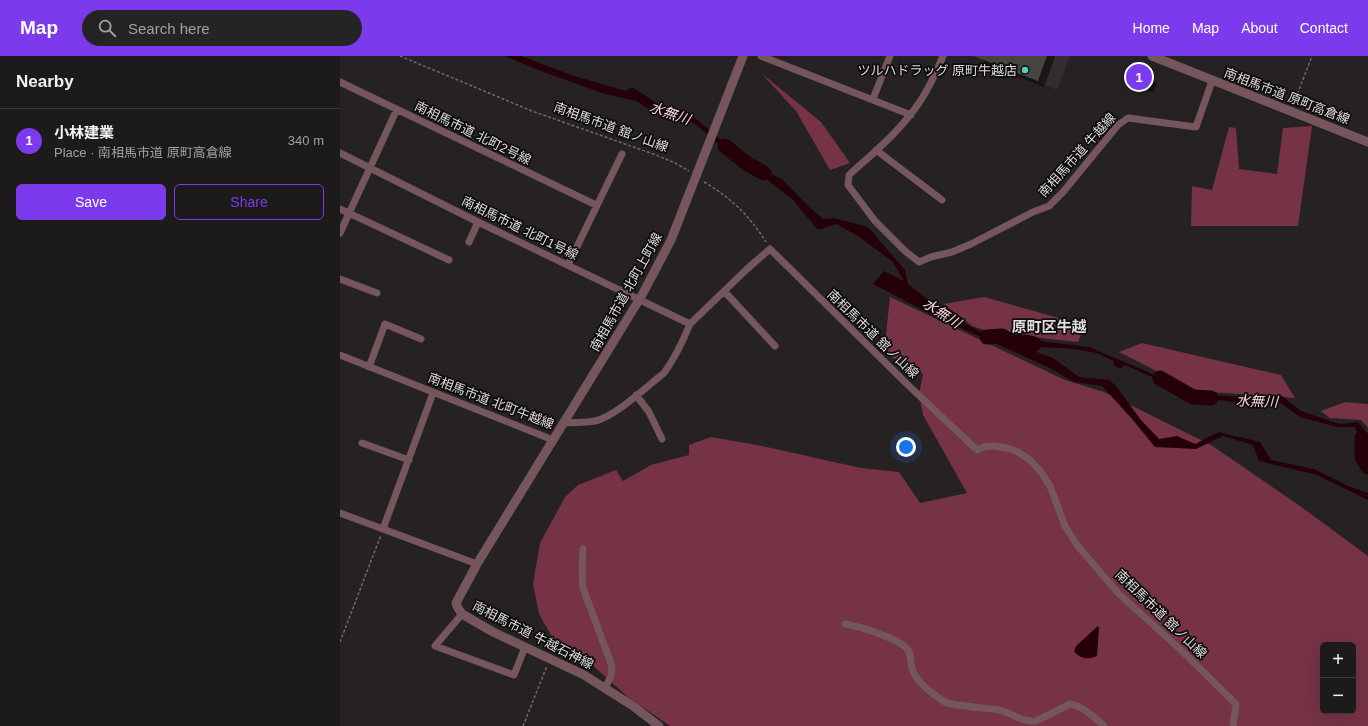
<!DOCTYPE html>
<meta charset="utf-8">
<style>
body{margin:0;font-family:Helvetica,"Noto Sans JP",sans-serif;background:#252323;color:#f1f3f6}
.controls{position:absolute;right:12px;bottom:12px;display:grid;overflow:hidden;border-radius:6px;box-shadow:0 4px 16px #0002}
.controls button{width:36px;height:36px;display:grid;place-items:center;padding:0;border:0;border-bottom:1px solid #3a3839;background:#1c1a1a;color:#f1f3f6;font:20px sans-serif}
.you{position:absolute;left:566px;top:391px;width:14px;height:14px;margin:-10px;border:3px solid #fff;border-radius:50%;background:#1a73e8;box-shadow:0 0 0 6px #1a73e833}
.badge{display:grid;place-items:center;width:26px;height:26px;border-radius:50%;background:#7c3aed;color:#fff;font-size:13px;font-weight:700}
.pin{position:absolute;translate:-50% -50%;border:2px solid #fff;box-shadow:0 1px 4px #0006}
.list{margin:0;padding:0;list-style:none}
h2{display:flex;justify-content:space-between;align-items:center;height:52px;margin:0;padding:0 16px;font-size:17px}
h2 small{font-size:13px;font-weight:400;color:#a0a1a2}
.list li{display:grid;grid-template-columns:26px 1fr auto;gap:12px;align-items:center;box-sizing:border-box;height:64px;padding:0 16px;border-top:1px solid #3a3839}
.list b{display:block;font-size:15px;white-space:nowrap}
.list p{margin:0;font-size:13px;white-space:nowrap;color:#a0a1a2}
.list em{font-size:13px;font-style:normal;color:#a0a1a2}
.actions{display:flex;gap:8px;padding:12px 16px}
.actions a{flex:1;padding:9px 0;border:1px solid #7c3aed;border-radius:6px;text-align:center;font-size:14px;color:#7c3aed}
.actions .main{background:#7c3aed;color:#fff}
.icon{flex:none;width:22px;height:22px;fill:none;stroke:currentColor;stroke-width:2;stroke-linecap:round;stroke-linejoin:round}
.map{position:relative;flex:none;width:1028px;height:670px;overflow:hidden}
header{display:flex;align-items:center;gap:24px;box-sizing:border-box;height:56px;padding:0 20px;background:#7c3aed;color:#fff}
header strong{font-size:19px}
nav{display:flex;gap:22px;margin-inline-start:auto;font-size:14px}
.search{width:280px;height:36px;background:#252323;display:flex;align-items:center;gap:10px;box-sizing:border-box;padding:0 14px;border-radius:22px;color:#a0a1a2;font-size:15px}
main{display:flex}
aside{flex:1;background:#1c1a1a}
.map>svg:first-child{display:block}
</style>
<header>
<strong>Map</strong>
<div class="search"><svg class="icon" aria-label="search" viewBox="0 0 24 24"><circle cx="10" cy="10" r="6"/><path d="M15 15l6 6"/></svg>Search here</div>
<nav><a>Home</a><a>Map</a><a>About</a><a>Contact</a></nav>
</header>
<main>
<aside>
<h2>Nearby<small></small></h2>
<ul class="list">
<li><span class="badge">1</span><div><b>小林建業</b><p>Place · 南相馬市道 原町高倉線</p></div><em>340 m</em></li>
</ul>
<div class="actions"><a class="main">Save</a><a>Share</a></div>
</aside>
<div class="map">
<svg width="1028" height="670" viewBox="0 0 1028 670">
<rect width="100%" height="100%" fill="#262223"/>
<path fill="#342c2e" d="M640,0H730L717,34L639,3Z"/>
<path fill="#753345" fill-rule="evenodd" d="M421,17L481,66L510,107L490,114L456,55Z
M972,70L958,170H851L852,130L872,134L889,71L896,72L899,113L937,118L943,72Z
M550,241L725,324L764,336L871,389L960,450L1028,500V670H330L288,641L250,607L215,586L199,558L193,528L200,487L225,441L238,429L276,414L283,425L311,409L349,399V389L371,381L417,389L521,412L559,416L580,447L627,437L583,359L579,338L583,318L544,297ZM983,589H1013V655H983Z
M644,241L744,269L738,286L654,277L632,270L604,248Z
M802,287L941,319L955,342L856,335L779,296Z
M1005,346L1028,348V394L1027,393L1028,372L1021,364L990,362L981,355Z"/>
<path fill="#240009" d="M165,0H181L234,20L286,35L292,31L327,54L354,61L402,102L398,104L442,123L469,151L483,163L494,162L528,171L565,214L568,228L605,257L643,277L650,279L749,291L801,313L857,338L917,342L942,340L961,355L1000,368L1018,366L1025,375L1024,399L1028,404V411C1020,397 1022,385 1015,371H997L960,361L939,346L901,347L853,341L837,332L785,309L780,313L774,309V305L756,297L735,293L685,290L675,286L674,284L658,282L713,302L739,321L769,324L776,330L801,364L819,383L837,380L855,388L879,376L920,386L931,404L974,413L1008,430L1028,437V444L977,419L919,405L913,389L883,380L856,393L815,391L793,364L762,330L734,326L708,311L596,261L533,228L544,215L564,225L553,206L518,180L496,168L478,174L454,145L424,121L397,104L354,67L320,60L296,45L265,38L198,14Z
M758,570L759,572L757,600C747,604 742,603 734,596L736,590Z"/>
<path fill="#0007" d="M643,0H714L715,1L704,31L649,9L642,3Z
M811,21L817,28L813,37L794,28L788,22Z"/>
<g fill="none" stroke-linecap="round" stroke-linejoin="round">
<path stroke="#240009" stroke-width="15" d="M385,90L406,107L424,117
M647,281L662,280L671,286H686L694,288
M820,322L853,341L871,342
M1022,382V401L1028,411"/>
</g>
<path fill="#464343" d="M634,0H707L698,25Z
M791,13L812,20L806,31L787,22Z"/>
<g fill="none" stroke-linecap="round" stroke-linejoin="round">
<path stroke="#6e6b6c" stroke-width="1.5" stroke-dasharray="3 2" stroke-linecap="butt" d="M60,0L192,55L316,99L335,107L349,115
M954,47L972,0
M364,126C390,141 410,160 426,186
M0,586L41,479
M183,670L207,610"/>
<path stroke="#75565c" stroke-width="7" d="M421,0L571,59
M603,0C594,21 585,41 570,59C553,81 530,100 509,119L508,129L535,165L565,195L579,206L591,201L612,196L631,188L693,156L709,150L723,136L778,69L788,62L856,71L872,25
M0,26L256,149
M533,43L550,0
M536,94L602,144
M0,97L138,166L350,268
M0,153L109,204
M0,177L57,53
M129,186L138,166
M228,209L282,98
M0,223L37,237
M384,235L435,290
M0,299L213,384
M29,311L45,268L81,283
M296,339L309,356L322,383
M224,367C234,366 245,367 255,365C276,360 306,331 324,317C335,302 343,285 350,268L407,213L430,193L568,329L637,394L644,391L653,390L667,392L678,396L690,404L701,416L710,430L725,470L737,489L779,538L840,593L896,648L893,670
M22,387L69,404
M0,457L137,508
M43,473L93,337
M243,493L242,516L243,532L272,610L271,620L265,632
M122,558L95,590L174,619L185,591
M505,568C518,570 561,583 568,594C572,600 570,606 572,612C575,625 594,639 605,646C613,650 648,652 659,654C672,657 683,667 696,665L730,648C744,651 753,660 764,670"/>
<path stroke="#75565c" stroke-width="9" d="M812,0L1028,86
M319,670L293,650L244,619L153,576L122,558L118,552L116,547L137,508L302,239L331,184L403,0"/>
</g>
<circle fill="#58cec0" stroke="#0e0c0c" stroke-width="1.5" cx="685" cy="14" r="4"/>
<g text-anchor="middle" dominant-baseline="central" stroke-width="3.5" stroke-linejoin="round" paint-order="stroke">
<g font-size="13" fill="#dfdcdd" stroke="#0e0c0c" text-anchor="end">
<text x="677" y="14">ツルハドラッグ 原町牛越店</text>
</g>
<g font-size="13" fill="#dfdcdd" stroke="#0e0c0c">
<text transform="translate(947 40) rotate(21)">南相馬市道 原町高倉線</text>
<text transform="translate(271 71) rotate(20)">南相馬市道 舘ノ山線</text>
<text transform="translate(133 77) rotate(26)">南相馬市道 北町2号線</text>
<text transform="translate(737 99) rotate(-48)">南相馬市道 牛越線</text>
<text transform="translate(180 172) rotate(26)">南相馬市道 北町1号線</text>
<text transform="translate(286 236) rotate(-61)">南相馬市道 北町上町線</text>
<text transform="translate(533 278) rotate(44)">南相馬市道 舘ノ山線</text>
<text transform="translate(151 345) rotate(21)">南相馬市道 北町牛越線</text>
<text transform="translate(821 558) rotate(44)">南相馬市道 舘ノ山線</text>
<text transform="translate(193 579) rotate(27)">南相馬市道 牛越石神線</text>
</g>
<g font-size="14" font-style="italic" fill="#ffd4dc" stroke="#0e0c0c">
<text transform="translate(330 57) rotate(19)">水無川</text>
<text transform="translate(602 257) rotate(33)">水無川</text>
<text transform="translate(917 345) rotate(2)">水無川</text>
</g>
<g font-size="15" font-weight="bold" fill="#dfdcdd" stroke="#0e0c0c">
<text x="709" y="270">原町区牛越</text>
</g>
</g>
</svg>
<div class="controls">
<button>+</button>
<button>−</button>
</div>
<div class="you"></div>
<div class="pin badge" style="left:799px;top:21px">1</div>
</div>
</main>
